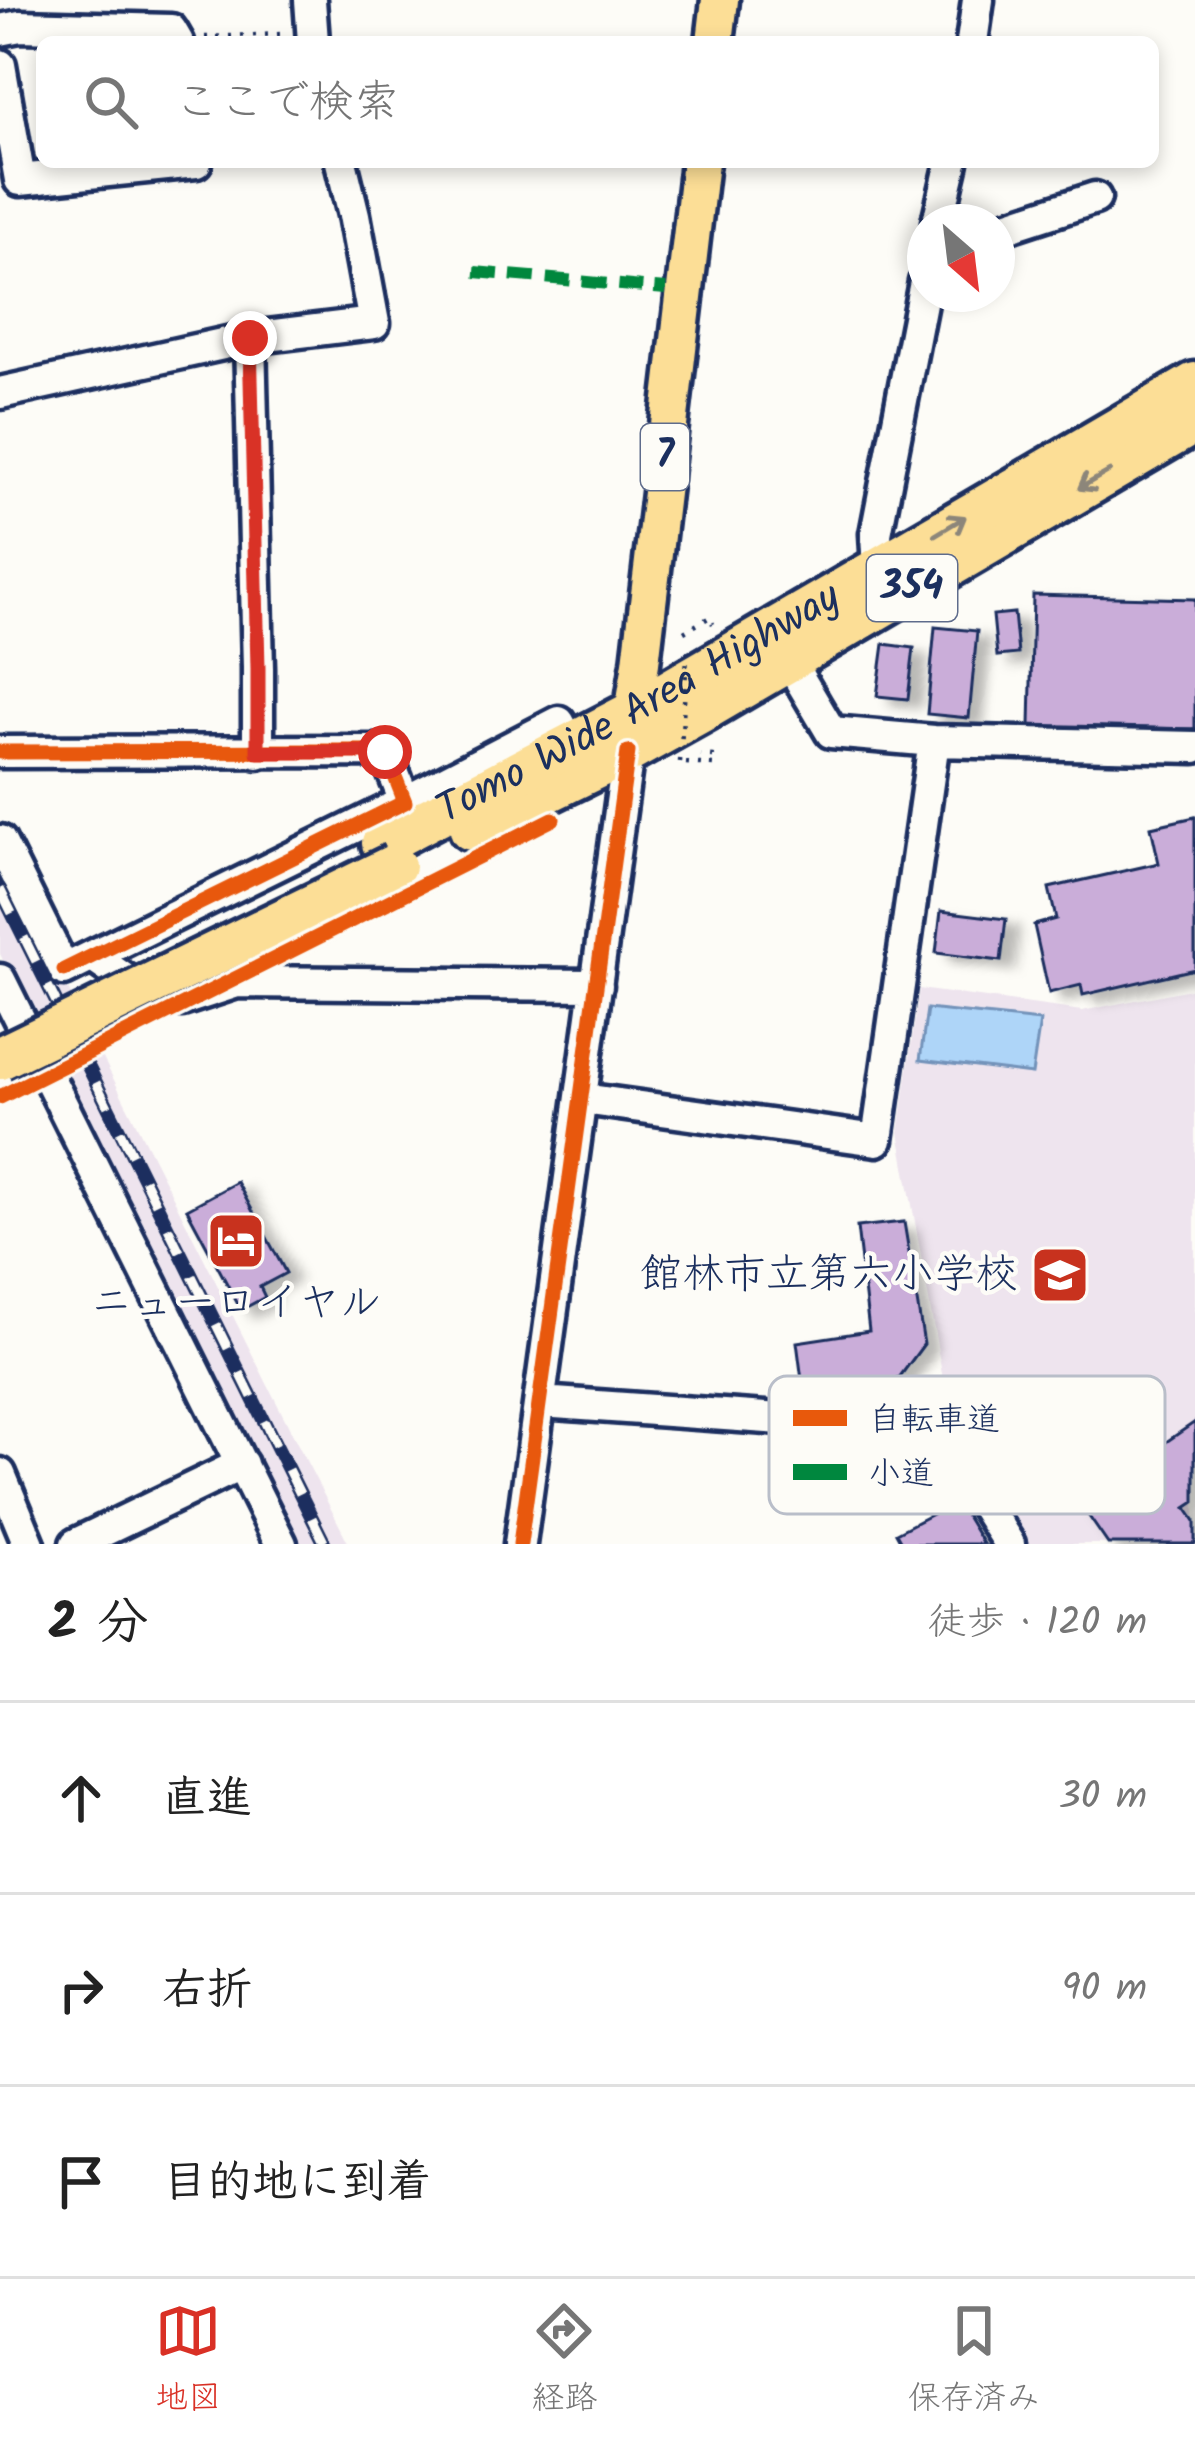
<!DOCTYPE html>
<html lang="ja">
<meta charset="utf-8">
<style>
body{margin:0;font-family:Kalam,"Klee One",sans-serif;background:#f2f2f2;color:#222}
.compass{position:absolute;left:907px;top:204px;width:108px;height:108px;border-radius:50%;background:#fff;box-shadow:0 6px 18px #0003;rotate:152deg}
.stop{position:absolute;width:36px;height:36px;margin:-27px;border:9px solid #d93025;border-radius:50%;background:#fff}
.stop.end{background:#d93025;border-color:#fff;box-shadow:0 3px 12px #0008}
.list{margin:0;padding:0;list-style:none}
h2{display:flex;justify-content:space-between;align-items:center;height:156px;margin:0;padding:0 48px;font-size:51px}
h2 small{font-size:39px;font-weight:400;color:#767676}
.list li{display:grid;grid-template-columns:78px 1fr auto;gap:36px;align-items:center;box-sizing:border-box;height:192px;padding:0 48px;border-top:3px solid #e0e0e0}
.list b{display:block;font-size:45px;white-space:nowrap}
.list em{font-size:39px;font-style:normal;color:#767676}
.icon{flex:none;width:66px;height:66px;fill:none;stroke:currentColor;stroke-width:2;stroke-linecap:round;stroke-linejoin:round}
.map{position:relative;flex:none;width:1195px;height:1544px;overflow:hidden}
.search{position:absolute;background:#fff;box-shadow:0 6px 18px #0003;left:36px;right:36px;top:36px;height:132px;display:flex;align-items:center;gap:30px;box-sizing:border-box;padding:0 42px;border-radius:18px;color:#767676;font-size:45px}
.sheet{height:732px;background:#fff}
nav{display:flex;justify-content:space-around;align-items:center;box-sizing:border-box;height:168px;border-top:3px solid #e0e0e0;background:#fff;font-size:33px;color:#767676}
nav a{display:grid;justify-items:center;gap:6px}
nav .on{color:#d93025}
.map>svg:first-child{display:block}
</style>
<div class="map">
<svg width="1195" height="1544" viewBox="0 0 1195 1544">
<defs>
<filter id="shadow"><feDropShadow dx="13" dy="8" stdDeviation="6" flood-color="#0004"/></filter>
</defs>
<rect width="100%" height="100%" fill="#fdfcf7"/>
<filter id="ink" filterUnits="userSpaceOnUse"><feTurbulence type="fractalNoise" baseFrequency=".00833" numOctaves="2"/><feDisplacementMap in="SourceGraphic" scale="24" xChannelSelector="R" yChannelSelector="G"/><feConvolveMatrix kernelMatrix="1 2 1 2 8 2 1 2 1" color-interpolation-filters="sRGB"/></filter>
<g filter="url(#ink)">
<path fill="#eee4ee" d="M0,854L294,1437L349,1544H291L0,954Z
M1195,988V1544H1029L950,1419L899,1132L919,989L1082,1011Z"/>
<path fill="#aed5f8" stroke="#7393ba" stroke-width="3" d="M927,1009L1040,1021L1032,1074L920,1060Z"/>
<path fill="#caadd9" stroke="#1b2f5e" stroke-width="3" filter="url(#shadow)" d="M1033,595L1195,599V729L1030,726Z
M1014,613L1018,654L997,656L993,615Z
M935,627L977,631L969,718L927,714Z
M884,644L914,648L908,699L877,696Z
M1195,817V969L1083,995L1081,985L1049,993L1034,925L1056,919L1049,888L1159,863L1151,827Z
M941,911L1006,919L1001,961L936,953Z
M237,1182L286,1273L260,1287L265,1297L241,1310L187,1209Z
M904,1222L924,1344L890,1390L805,1403L797,1342L869,1331L857,1227Z
M1195,1422V1502L1186,1508L1195,1521V1544H1108L1079,1502Z
M957,1501L983,1544H902L896,1533Z"/>
<g fill="none" stroke-linecap="round" stroke-linejoin="round">
<g stroke="#1b2f5e" stroke-width="39">
<path id="minor" d="M310,0L313,42
M0,30L20,26L171,30L178,42
M972,42L978,0
M0,65L20,180L196,162
M938,222L952,162
M997,230L1095,198
M250,338L258,668V753
M0,393L250,338L374,323L354,215L341,162
M878,569L876,534L925,282
M789,661L831,732L934,741L1195,747
M0,752L385,751L405,802
M0,841L64,970L405,802L559,722L572,746
M93,957L146,994L182,1000L237,982L597,985
M0,980L281,1544
M583,1099L877,1140L934,741
M541,1402L937,1430L1009,1544
M0,1474L29,1544
M76,1544L242,1464
M520,1544L628,752"/>
</g>
<g stroke="#1b2f5e" stroke-width="45">
<path id="major" d="M715,42L720,0
M630,731L641,663L700,162"/>
</g>
<g stroke="#1b2f5e" stroke-width="51">
<g id="highway">
<path d="M471,829L628,752L707,708L1195,422"/>
<path id="s1" d="M383,843L632,713L1195,384"/>
</g>
</g>
<path stroke="#1b2f5e" stroke-width="4.5" stroke-dasharray="3 9" stroke-linecap="butt" d="M205,37L283,34
M684,632L710,617L713,624
M686,763L713,765V756L701,755"/>
<use href="#minor" stroke="#fdfcf7" stroke-width="30"/>
<use href="#major" stroke="#fcde96" stroke-width="36"/>
<use href="#highway" stroke="#fcde96" stroke-width="42"/>
<g stroke="#1b2f5e" stroke-width="14">
<path id="rail" d="M0,889L325,1544"/>
</g>
<use href="#rail" stroke="#fdfcf7" stroke-width="9" stroke-dasharray="27" stroke-linecap="butt"/>
<g stroke="#1b2f5e" stroke-width="51" stroke-linecap="butt">
<path id="highway-bridge" d="M0,1058L394,866"/>
</g>
<path stroke="#1b2f5e" stroke-width="4.5" stroke-dasharray="3 9" stroke-linecap="butt" d="M680,762L688,643"/>
<use href="#highway-bridge" stroke="#fcde96" stroke-width="42"/>
<path stroke="#00873e" stroke-width="12" stroke-dasharray="24 12" stroke-linecap="butt" d="M475,272L666,289"/>
<g stroke="#fdfcf7" stroke-width="22">
<path id="cycleway" d="M0,752L385,751L405,802L64,970
M0,1097L553,819
M520,1544L628,752"/>
</g>
<use href="#cycleway" stroke="#e8590c" stroke-width="15"/>
</g>
<defs><path id="oneway-shaft" d="M-6 0H5M1.5-3L5.5 0L1.5 3" fill="none" stroke-width="1.6" stroke-linecap="round" stroke-linejoin="round" transform="scale(3)"/></defs>
<g stroke="#8c867a">
<use href="#oneway-shaft" transform="translate(1094 480) rotate(150)"/>
<use href="#oneway-shaft" transform="translate(950 526) rotate(-31)"/>
</g>
</g>
<g fill="none" stroke-linecap="round" stroke-linejoin="round" filter="url(#ink)">
<path stroke="#d93025" stroke-width="15" d="M250,338L258,668V752H385"/>
</g>
<defs>
<g id="hotel-square" transform="scale(3)"><rect x="-9" y="-9" width="18" height="18" rx="4" fill="#c8321e" stroke="#fdfcf7"/><path d="M-6-4.5h1.5V1H6V5H4.5V3h-9V5H-6ZM-4 0a1.8 1.8 0 1 1 3.6 0ZM.5 0V-2.5h3Q6-2.5 6 0Z" fill="#fff"/></g>
<g id="school-square" transform="scale(3)"><rect x="-9" y="-9" width="18" height="18" rx="4" fill="#c8321e" stroke="#fdfcf7"/><path d="M0-5L7-2L0 1L-7-2ZM-4 1L0 2.5L4 1V4Q0 6-4 4Z" fill="#fff"/></g>
</defs>
<g fill-rule="evenodd">
<use href="#hotel-square" x="236" y="1241"/>
<use href="#school-square" x="1060" y="1275"/>
</g>
<g text-anchor="middle" dominant-baseline="central" stroke-width="9" stroke-linejoin="round" paint-order="stroke">
<g fill="#fdfcf7" stroke="#5f6c8c" stroke-width="3">
<rect x="641" y="424" width="48" height="66" rx="9"/>
<rect x="867" y="555" width="90" height="66" rx="9"/>
</g>
<g font-size="39" font-weight="bold" fill="#1b2f5e">
<text x="665" y="457">7</text>
<text x="912" y="588">354</text>
</g>
<g font-size="42" fill="#1b2f5e" stroke="#fdfcf7">
<text stroke="none"><textPath href="#s1" startOffset="291">Tomo Wide Area Highway</textPath></text>
</g>
<g font-size="42" fill="#1b2f5e" stroke="#fdfcf7" text-anchor="end">
<text x="1018" y="1275">館林市立第六小学校</text>
<text x="236" y="1303" text-anchor="middle">ニューロイヤル</text>
</g>
</g>
<rect x="769" y="1376" width="396" height="138" rx="18" fill="#fdfcf7" stroke="#b9bec9" stroke-width="3"/>
<rect x="793" y="1410" width="54" height="16" fill="#e8590c"/>
<rect x="793" y="1464" width="54" height="16" fill="#00873e"/>
<g font-size="33" fill="#1b2f5e">
<text x="868" y="1430">自転車道</text>
<text x="868" y="1484">小道</text>
</g>
</svg>
<svg class="compass" viewBox="-18 -18 36 36"><path d="M0-13l5 13h-10z" fill="#e53935"/><path d="M0 13l5-13h-10z" fill="#767676"/></svg>
<div class="stop" style="left:385px;top:752px"></div>
<div class="stop end" style="left:250px;top:338px"></div>
<div class="search"><svg class="icon" aria-label="search" viewBox="0 0 24 24"><circle cx="10" cy="10" r="6"/><path d="M15 15l6 6"/></svg>ここで検索</div>
</div>
<section class="sheet">
<h2>2 分<small>徒歩 · 120 m</small></h2>
<ul class="list">
<li><svg class="icon" aria-label="ahead" viewBox="0 0 24 24"><path d="M12 20V5M6 11l6-6 6 6"/></svg><div><b>直進</b></div><em>30 m</em></li>
<li><svg class="icon" aria-label="right" viewBox="0 0 24 24"><path d="M7 20v-9h11M14 6l5 5-5 5"/></svg><div><b>右折</b></div><em>90 m</em></li>
<li><svg class="icon" aria-label="arrive" viewBox="0 0 24 24"><path d="M6 21V4h12l-3 4 3 4H6"/></svg><div><b>目的地に到着</b></div></li>
</ul>
</section>
<nav>
<a class="on"><svg class="icon" aria-label="map" viewBox="0 0 24 24"><path d="M3 6l6-2 6 2 6-2v14l-6 2-6-2-6 2zM9 4v14M15 6v14"/></svg>地図</a>
<a><svg class="icon" aria-label="directions" viewBox="0 0 24 24"><path d="M12 3l9 9-9 9-9-9zM9 14v-3h6M13 9l2 2-2 2"/></svg>経路</a>
<a><svg class="icon" aria-label="saved" viewBox="0 0 24 24"><path d="M7 4h10v16l-5-4-5 4z"/></svg>保存済み</a>
</nav>
